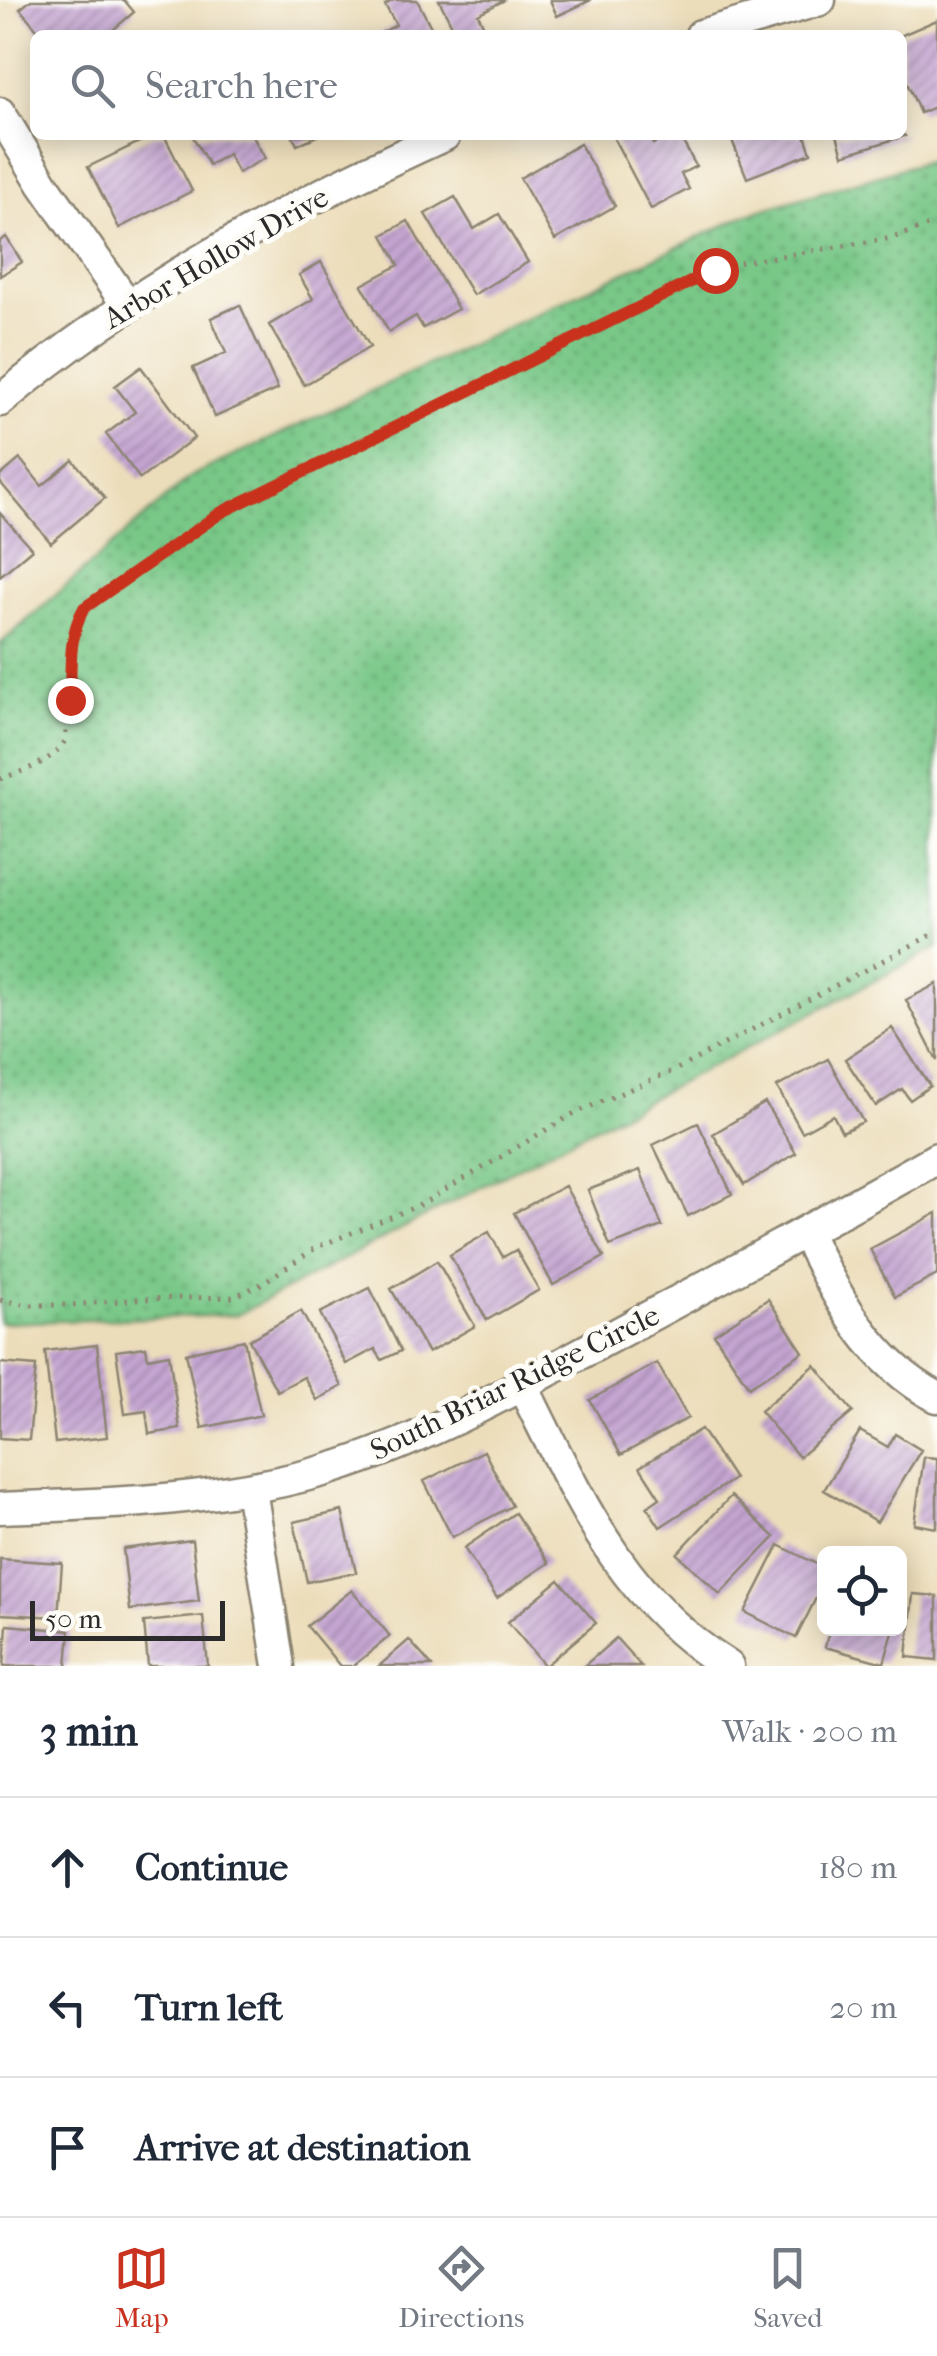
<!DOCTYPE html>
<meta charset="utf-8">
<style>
body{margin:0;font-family:"IM FELL French Canon",serif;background:#f2f2f3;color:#1f2937}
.controls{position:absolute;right:30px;bottom:30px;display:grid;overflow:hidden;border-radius:15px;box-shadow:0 5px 25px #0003}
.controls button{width:90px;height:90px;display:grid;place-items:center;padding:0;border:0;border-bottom:2px solid #e0e1e3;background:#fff;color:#1f2937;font:50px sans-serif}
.scale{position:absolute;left:30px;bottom:25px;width:195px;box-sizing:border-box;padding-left:10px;border:5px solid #2b2b2b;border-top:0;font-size:28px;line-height:35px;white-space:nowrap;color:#2b2b2b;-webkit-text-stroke:8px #fdfcf7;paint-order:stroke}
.stop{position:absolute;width:30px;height:30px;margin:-22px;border:8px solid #c8321e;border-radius:50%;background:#fff}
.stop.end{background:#c8321e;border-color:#fff;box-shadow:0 2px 10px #0008}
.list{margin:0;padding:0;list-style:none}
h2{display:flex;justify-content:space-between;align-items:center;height:130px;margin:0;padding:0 40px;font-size:42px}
h2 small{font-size:32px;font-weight:400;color:#747a83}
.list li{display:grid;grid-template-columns:65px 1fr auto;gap:30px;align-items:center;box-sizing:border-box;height:140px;padding:0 40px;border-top:2px solid #e0e1e3}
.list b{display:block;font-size:38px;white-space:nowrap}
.list em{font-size:32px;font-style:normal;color:#747a83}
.icon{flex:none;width:55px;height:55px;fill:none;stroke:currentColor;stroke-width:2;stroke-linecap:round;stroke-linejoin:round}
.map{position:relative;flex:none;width:937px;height:1666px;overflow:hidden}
.search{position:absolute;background:#fff;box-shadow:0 5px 25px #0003;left:30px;right:30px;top:30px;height:110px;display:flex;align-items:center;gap:25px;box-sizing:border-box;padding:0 35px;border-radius:15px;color:#747a83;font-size:38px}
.sheet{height:550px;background:#fff}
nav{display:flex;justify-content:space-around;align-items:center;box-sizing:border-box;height:140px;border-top:2px solid #e0e1e3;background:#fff;font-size:28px;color:#747a83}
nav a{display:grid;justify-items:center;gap:5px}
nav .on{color:#c8321e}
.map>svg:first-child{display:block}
</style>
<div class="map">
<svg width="937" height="1666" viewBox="0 0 937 1666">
<defs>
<pattern id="grass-dots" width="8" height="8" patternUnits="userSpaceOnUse" patternTransform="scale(2.5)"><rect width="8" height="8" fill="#79c888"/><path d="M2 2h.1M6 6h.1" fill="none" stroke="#63a36f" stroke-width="1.8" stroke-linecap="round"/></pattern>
<pattern id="building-hatch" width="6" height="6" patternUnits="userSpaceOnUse" patternTransform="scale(2.5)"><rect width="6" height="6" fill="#c5a5d2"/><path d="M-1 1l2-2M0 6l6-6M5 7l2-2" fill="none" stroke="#a087ab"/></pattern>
</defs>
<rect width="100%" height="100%" fill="#fdfcf7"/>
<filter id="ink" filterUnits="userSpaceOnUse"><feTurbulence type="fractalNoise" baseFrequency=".01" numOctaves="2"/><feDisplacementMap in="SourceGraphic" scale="20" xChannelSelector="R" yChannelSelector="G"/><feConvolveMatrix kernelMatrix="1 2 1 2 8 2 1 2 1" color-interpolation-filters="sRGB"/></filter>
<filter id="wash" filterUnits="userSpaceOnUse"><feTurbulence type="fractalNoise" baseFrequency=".0048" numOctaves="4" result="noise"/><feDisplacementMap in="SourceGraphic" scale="40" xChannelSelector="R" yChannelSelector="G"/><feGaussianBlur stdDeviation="2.25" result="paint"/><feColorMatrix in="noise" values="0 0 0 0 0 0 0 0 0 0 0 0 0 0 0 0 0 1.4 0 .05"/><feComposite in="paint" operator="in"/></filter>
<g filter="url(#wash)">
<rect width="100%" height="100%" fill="#ecddba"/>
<path fill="url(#grass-dots)" stroke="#527a5a" stroke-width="2.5" d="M937,158V948L237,1315L0,1323V644L191,476L748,214Z"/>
<g id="blocks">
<path fill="url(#building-hatch)" d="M31,0H124L134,12L107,35H42L20,9Z
M394,0H417L435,35H377L396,25L385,5Z
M439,0H505L478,14L488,35H457Z
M550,0H591L557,16Z
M937,20V106L920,113L902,71V35Z
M154,135H164L192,191L119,228L88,167Z
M192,135H252L265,158L238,173L228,154L209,165Z
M292,135H319L297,145Z
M612,135H648L653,144L670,135H679L696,166L681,174L689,189L651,209Z
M730,135H805L811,153L747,178Z
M837,135H904L905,136L843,155Z
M580,144L615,206L555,240L520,178Z
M455,197L474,229L499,214L528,262L473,295L425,214Z
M408,221L458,309L423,328L416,316L389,332L362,285L399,265L383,235Z
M6,237L22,262L0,276V241Z
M321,262L370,347L304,385L269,325L313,299L299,275Z
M240,305L278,389L215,417L193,368L226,353L211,318Z
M141,367L194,438L140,479L106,434L135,412L115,386Z
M20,459L42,486L73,460L105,498L51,543L0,482V476Z
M0,513L32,549L0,576Z
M937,984V1061L906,1000Z
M892,1028L930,1086L910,1100L902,1089L876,1106L845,1059Z
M828,1059L863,1122L842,1132L833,1115L802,1132L777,1087Z
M765,1103L796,1153L744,1185L713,1134Z
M698,1123L732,1194L688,1216L653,1145Z
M640,1170L662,1226L610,1246L588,1190Z
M565,1186L604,1257L553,1285L514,1213Z
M937,1213V1275L895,1297L870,1249Z
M489,1232L503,1257L516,1250L539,1290L487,1320L450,1255Z
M437,1261L475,1326L428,1353L391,1289Z
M370,1288L401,1351L382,1360L375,1349L346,1364L320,1313Z
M768,1299L803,1352L749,1387L714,1334Z
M301,1311L342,1386L317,1400L304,1377L277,1391L249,1340Z
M244,1340L261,1415L202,1428L186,1353Z
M97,1345L107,1437L55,1443L45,1351Z
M146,1347L148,1358L169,1354L180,1429L149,1434L146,1411L125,1414L116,1351Z
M0,1363L36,1366L29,1440L0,1438Z
M657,1363L688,1418L621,1455L590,1400Z
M815,1365L853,1412L799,1457L760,1411Z
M701,1429L734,1479L660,1527L647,1507L660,1498L640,1467Z
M860,1431L888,1447L895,1434L921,1450L877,1522L824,1490Z
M484,1451L512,1506L452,1537L424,1481Z
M924,1457L937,1458V1528L914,1524Z
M731,1496L775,1537L720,1594L677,1554Z
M342,1511L356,1572L307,1582L294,1522Z
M515,1513L549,1563L497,1598L464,1548Z
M192,1540L199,1601L130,1610L123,1549Z
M779,1545L824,1568V1582L796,1638L745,1612Z
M0,1559L62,1563L58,1617L0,1614Z
M559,1580L596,1623L545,1666L508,1622Z
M352,1590L390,1636L353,1666H340L307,1626Z
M913,1594L937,1596V1660L907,1657Z
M203,1616L208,1666H148L144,1622Z
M7,1625L70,1631L67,1666H4Z
M830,1628H894L884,1663L825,1647Z
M616,1638L641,1666H584Z
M409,1640L432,1666H379Z"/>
</g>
</g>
<g filter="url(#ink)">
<use href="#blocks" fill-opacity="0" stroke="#8c8472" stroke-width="2.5"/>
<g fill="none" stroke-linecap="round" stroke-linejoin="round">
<g stroke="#8c8472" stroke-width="35">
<path id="street" d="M701,35L820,0
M0,113L43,184L128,306
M0,401C132,290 288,206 445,135
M806,1233C836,1297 871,1363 937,1397
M522,1385C577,1494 619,1598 728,1666
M251,1489L279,1666
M0,1508C109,1504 217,1501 323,1471C420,1443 509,1392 598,1344C711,1283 825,1222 937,1158"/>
</g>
<path stroke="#8c8472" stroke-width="5" stroke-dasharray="2.5 8" stroke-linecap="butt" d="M0,779C25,770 49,764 65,741C70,700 64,644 84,608L222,511L701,275L738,263L892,238L937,223
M0,1300L29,1305H72L139,1299L233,1297L261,1284L317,1247L420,1205L573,1114L677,1069L937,932"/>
<use href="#street" stroke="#fff" stroke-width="30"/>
</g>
</g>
<g fill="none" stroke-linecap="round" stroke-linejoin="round" filter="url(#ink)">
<path stroke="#c8321e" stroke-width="12" d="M70,700C71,668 68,636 84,608L222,512L715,270"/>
</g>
<g text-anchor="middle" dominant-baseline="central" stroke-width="10" stroke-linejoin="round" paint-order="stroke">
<g font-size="30" fill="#2b2b2b" stroke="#fdfcf7">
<text transform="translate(216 258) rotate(-30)">Arbor Hollow Drive</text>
<text transform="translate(515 1383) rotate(-26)">South Briar Ridge Circle</text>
</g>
</g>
</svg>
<div class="controls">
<button><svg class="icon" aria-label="locate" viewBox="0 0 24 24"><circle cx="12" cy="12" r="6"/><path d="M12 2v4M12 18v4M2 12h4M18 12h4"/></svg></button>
</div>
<div class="scale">50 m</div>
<div class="stop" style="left:715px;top:270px"></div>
<div class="stop end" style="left:70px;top:700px"></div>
<div class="search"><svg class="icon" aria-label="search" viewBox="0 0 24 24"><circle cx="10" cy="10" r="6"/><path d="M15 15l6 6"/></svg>Search here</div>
</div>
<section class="sheet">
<h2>3 min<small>Walk · 200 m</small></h2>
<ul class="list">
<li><svg class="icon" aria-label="ahead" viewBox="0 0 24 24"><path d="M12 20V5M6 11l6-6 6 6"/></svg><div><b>Continue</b></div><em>180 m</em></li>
<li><svg class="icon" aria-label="left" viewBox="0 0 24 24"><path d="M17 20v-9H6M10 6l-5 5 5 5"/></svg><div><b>Turn left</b></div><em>20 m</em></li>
<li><svg class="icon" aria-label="arrive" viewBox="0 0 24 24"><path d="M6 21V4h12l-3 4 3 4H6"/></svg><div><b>Arrive at destination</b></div></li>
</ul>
</section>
<nav>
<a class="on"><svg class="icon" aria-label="map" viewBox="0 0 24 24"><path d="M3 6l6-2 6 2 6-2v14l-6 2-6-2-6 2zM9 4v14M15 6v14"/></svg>Map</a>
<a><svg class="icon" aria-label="directions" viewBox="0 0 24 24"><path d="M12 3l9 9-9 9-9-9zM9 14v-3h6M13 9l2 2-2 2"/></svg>Directions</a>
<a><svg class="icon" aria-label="saved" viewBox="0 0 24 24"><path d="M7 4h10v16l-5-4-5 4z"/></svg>Saved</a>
</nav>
